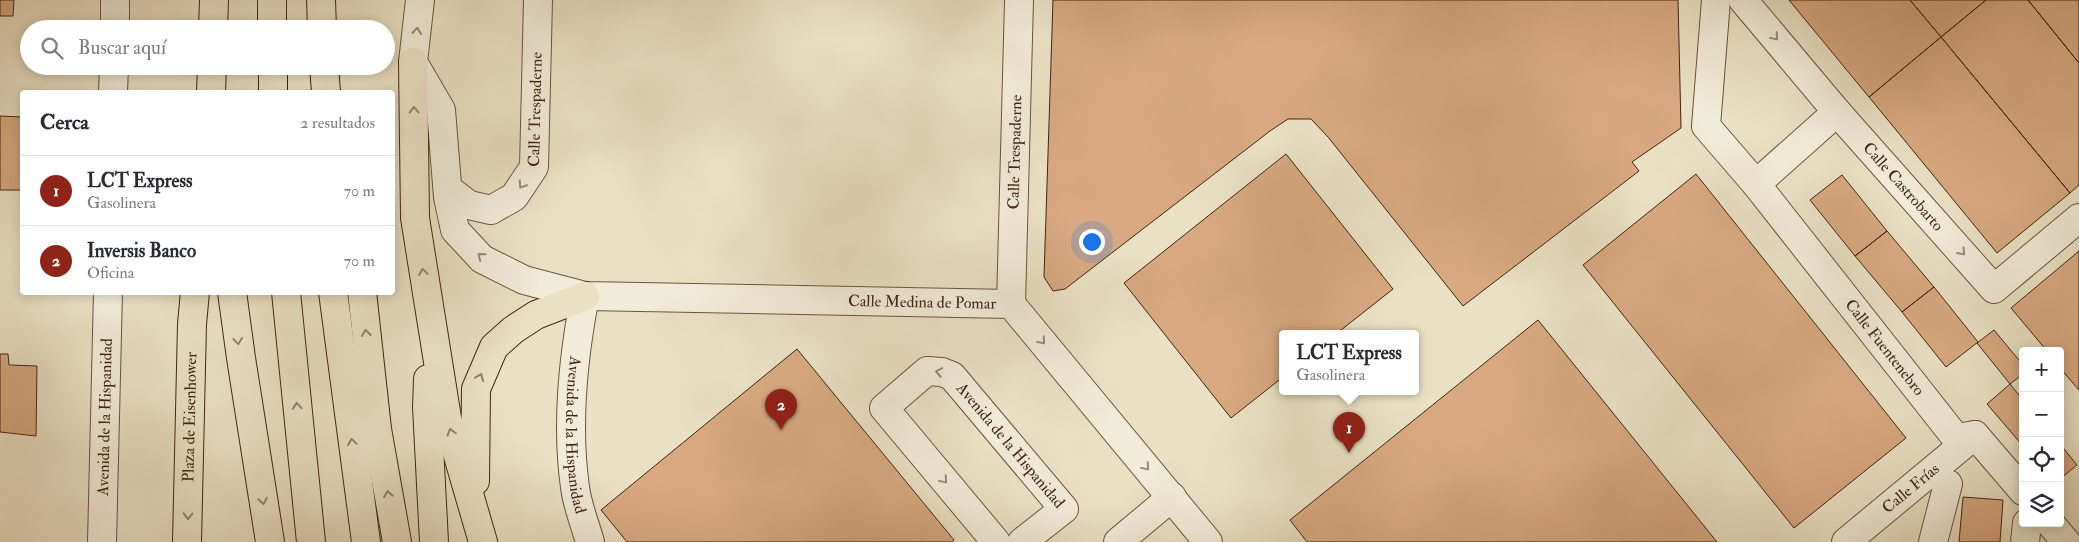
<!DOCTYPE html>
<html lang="es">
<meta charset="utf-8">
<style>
body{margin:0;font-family:"IM FELL Double Pica",serif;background:#f2f2f3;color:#2b2b33}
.controls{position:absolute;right:15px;bottom:15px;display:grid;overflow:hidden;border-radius:5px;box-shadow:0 2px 12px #0003}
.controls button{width:45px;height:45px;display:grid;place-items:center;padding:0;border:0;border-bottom:1px solid #e1e1e2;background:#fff;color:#2b2b33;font:25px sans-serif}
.you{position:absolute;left:1091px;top:241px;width:18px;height:18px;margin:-12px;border:4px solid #fff;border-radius:50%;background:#1a73e8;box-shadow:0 0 0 8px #1a73e833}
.badge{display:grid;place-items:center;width:32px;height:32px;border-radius:50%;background:#8f2418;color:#fff;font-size:16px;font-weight:700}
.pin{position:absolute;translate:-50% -41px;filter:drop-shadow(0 1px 2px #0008)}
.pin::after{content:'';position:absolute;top:26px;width:18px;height:15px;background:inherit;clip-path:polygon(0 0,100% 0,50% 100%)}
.popup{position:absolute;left:1279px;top:330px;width:140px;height:65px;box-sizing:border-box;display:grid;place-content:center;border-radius:5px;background:#fff;filter:drop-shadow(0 1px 4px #0005);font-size:16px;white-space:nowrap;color:#7c7c81}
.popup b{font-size:19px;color:#2b2b33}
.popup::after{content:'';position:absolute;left:50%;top:100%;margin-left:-10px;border:10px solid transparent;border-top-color:#fff}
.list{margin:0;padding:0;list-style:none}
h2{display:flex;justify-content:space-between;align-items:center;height:65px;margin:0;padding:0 20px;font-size:21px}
h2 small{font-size:16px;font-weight:400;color:#7c7c81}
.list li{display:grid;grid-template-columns:32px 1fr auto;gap:15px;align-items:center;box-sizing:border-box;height:70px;padding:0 20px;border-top:1px solid #e1e1e2}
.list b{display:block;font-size:19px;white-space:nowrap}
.list p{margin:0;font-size:16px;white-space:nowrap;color:#7c7c81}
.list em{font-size:16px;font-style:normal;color:#7c7c81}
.icon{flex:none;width:28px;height:28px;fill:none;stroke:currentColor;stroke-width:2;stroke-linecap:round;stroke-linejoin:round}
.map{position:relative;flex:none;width:2079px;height:542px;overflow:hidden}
.search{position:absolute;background:#fff;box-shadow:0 2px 12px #0003;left:20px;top:20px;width:375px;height:55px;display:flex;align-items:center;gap:12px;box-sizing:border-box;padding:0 18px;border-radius:28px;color:#7c7c81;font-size:19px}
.panel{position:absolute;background:#fff;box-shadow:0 2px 12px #0003;left:20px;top:90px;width:375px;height:205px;border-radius:5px}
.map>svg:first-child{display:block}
</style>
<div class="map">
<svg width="2079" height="542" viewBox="0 0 2079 542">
<rect width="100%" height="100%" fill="#eae0c4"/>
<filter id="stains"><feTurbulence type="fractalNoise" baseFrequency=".004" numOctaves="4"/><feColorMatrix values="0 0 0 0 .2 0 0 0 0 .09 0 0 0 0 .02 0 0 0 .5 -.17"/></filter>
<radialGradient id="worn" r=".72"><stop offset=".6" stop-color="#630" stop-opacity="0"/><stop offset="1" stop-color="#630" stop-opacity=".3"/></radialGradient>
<path fill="#d7a881" stroke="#41250f" d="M0,0H14L13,16H0Z
M1053,0H1678L1681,128L1632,162L1639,171L1463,306L1328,137L1311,119H1288L1270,131L1065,289L1053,291L1044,277Z
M1789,0H1910L1941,37L1869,97Z
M1910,0H1986L1941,37Z
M1986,0H2028L2079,63V185L2070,193L1941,37Z
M2028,0H2079V63Z
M1941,37L2070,193L1997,253L1869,97Z
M0,116L22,117V190H0Z
M1286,154L1393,289L1336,334H1283V377L1231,418L1124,283Z
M1696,174L1906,438L1794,528L1583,265Z
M1842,175L1887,231L1855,256L1810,200Z
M1887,231L1934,287L1902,312L1855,256Z
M2079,251V390L2060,368V351H2047L2011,308Z
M1934,287L1978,342L1946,367L1902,312Z
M1538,320L1717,542H1307L1290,520Z
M1994,330L2023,365V374L2010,384L1977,343Z
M797,349L954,540L952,542H627L601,510Z
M0,354H8L9,365L37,366L36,436L0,432Z
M2010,384L2023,400V446L1987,404Z
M2060,444L2077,465L2060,479Z
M1963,497L2003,500L2000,542H1959Z"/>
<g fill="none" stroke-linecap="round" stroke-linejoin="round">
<g stroke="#6b543c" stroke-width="30">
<g id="minor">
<path id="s1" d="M420,0L413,62L441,110L448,197L455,230L482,259L524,280L585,296L1011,304L1208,542"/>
<path id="s2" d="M1716,0L1706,126L1756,184L1956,438L1975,435L2023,491"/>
<path id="s3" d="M1743,0L1837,112L1994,289L2079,218"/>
<path d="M115,29V0"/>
<path d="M113,92L114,66"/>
<path d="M1756,184L1837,112"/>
<path id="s4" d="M448,189L469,205L491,210L514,197L534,167L538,0"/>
<path id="s5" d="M585,296C573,358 566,424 575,487C577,505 585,524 590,542"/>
<path id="s6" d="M1011,304L1019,0"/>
<path d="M2050,523L2066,542"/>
<path id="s7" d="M102,542L108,292"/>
<path id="s8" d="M996,542L884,408L927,371L942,372L952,376L1064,509L1022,542"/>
<path d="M1118,542L1172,497"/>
<path id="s9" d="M1846,542L1975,435"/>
<path d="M1933,542L1948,484"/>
<path d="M2025,542L2027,523"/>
</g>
</g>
<g stroke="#41250f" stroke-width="30">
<g id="highway">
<path d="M272,0V29"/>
<path d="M321,0L322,29"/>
<path d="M213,29L214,0"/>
<path d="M413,62L415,218L447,418L483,542"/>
<path d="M273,66V92"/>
<path d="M324,66L326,92"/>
<path d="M211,92L212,66"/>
<path d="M232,292L241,358L270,542"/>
<path d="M286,292L311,542"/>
<path d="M333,292L366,542"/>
<path d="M362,292L377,429L397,542"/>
<path d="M428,379L427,407L434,542"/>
<path d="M475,481L476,389L494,347L513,330L536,315L585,296"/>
<path id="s10" d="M187,542L192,324L195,292"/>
</g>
</g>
<use href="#minor" stroke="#f1ebd9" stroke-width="28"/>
<use href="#highway" stroke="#eae0c4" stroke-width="28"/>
</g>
<defs><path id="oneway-chevron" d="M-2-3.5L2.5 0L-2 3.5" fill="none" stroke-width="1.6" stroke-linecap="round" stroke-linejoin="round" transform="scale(1.25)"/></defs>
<g stroke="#998874">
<use href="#oneway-chevron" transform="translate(417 31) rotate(-84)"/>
<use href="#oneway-chevron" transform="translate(1775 37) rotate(50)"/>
<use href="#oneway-chevron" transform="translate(522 185) rotate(123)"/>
<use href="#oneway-chevron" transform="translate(1962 252) rotate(48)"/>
<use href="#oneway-chevron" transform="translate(481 256) rotate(-141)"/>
<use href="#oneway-chevron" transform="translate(1042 341) rotate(50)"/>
<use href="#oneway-chevron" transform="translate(939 372) rotate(-169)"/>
<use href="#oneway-chevron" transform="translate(1146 467) rotate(50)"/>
<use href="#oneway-chevron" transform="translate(944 480) rotate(50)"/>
</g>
<g stroke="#96826a">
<use href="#oneway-chevron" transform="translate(414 110) rotate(-91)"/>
<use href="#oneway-chevron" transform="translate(423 272) rotate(-98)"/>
<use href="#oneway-chevron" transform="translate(366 333) rotate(-96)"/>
<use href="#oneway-chevron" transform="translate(238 341) rotate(83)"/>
<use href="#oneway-chevron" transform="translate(480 377) rotate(-68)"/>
<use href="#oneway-chevron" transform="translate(297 406) rotate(-95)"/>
<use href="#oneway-chevron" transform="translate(451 432) rotate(-106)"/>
<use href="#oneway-chevron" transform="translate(352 442) rotate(-98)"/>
<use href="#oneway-chevron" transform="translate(388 494) rotate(-100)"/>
<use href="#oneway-chevron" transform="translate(263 501) rotate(81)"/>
<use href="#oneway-chevron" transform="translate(188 516) rotate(91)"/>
</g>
<g text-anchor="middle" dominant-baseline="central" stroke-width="4.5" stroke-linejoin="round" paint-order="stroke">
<g font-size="16" fill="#41250f" stroke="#f1ebd9">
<text stroke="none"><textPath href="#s4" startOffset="169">Calle Trespaderne</textPath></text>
<text stroke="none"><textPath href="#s6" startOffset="152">Calle Trespaderne</textPath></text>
<text stroke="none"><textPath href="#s3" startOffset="246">Calle Castrobarto</textPath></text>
<text stroke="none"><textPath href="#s1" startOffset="726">Calle Medina de Pomar</textPath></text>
<text stroke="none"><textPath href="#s2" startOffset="411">Calle Fuentenebro</textPath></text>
<text stroke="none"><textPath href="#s7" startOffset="125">Avenida de la Hispanidad</textPath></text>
<text stroke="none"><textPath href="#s10" startOffset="125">Plaza de Eisenhower</textPath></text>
<text stroke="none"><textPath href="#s5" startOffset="140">Avenida de la Hispanidad</textPath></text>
<text stroke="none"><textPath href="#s8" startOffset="348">Avenida de la Hispanidad</textPath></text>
<text stroke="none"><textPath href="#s9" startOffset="84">Calle Frías</textPath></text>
</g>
</g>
<rect width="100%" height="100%" filter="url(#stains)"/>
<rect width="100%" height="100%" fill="url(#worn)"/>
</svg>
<div class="controls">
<button>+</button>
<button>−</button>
<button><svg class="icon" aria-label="locate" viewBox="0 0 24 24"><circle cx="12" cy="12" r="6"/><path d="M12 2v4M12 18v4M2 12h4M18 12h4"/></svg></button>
<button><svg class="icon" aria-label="layers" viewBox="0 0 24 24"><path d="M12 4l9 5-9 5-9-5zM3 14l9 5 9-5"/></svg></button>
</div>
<div class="you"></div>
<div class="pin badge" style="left:1349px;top:453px">1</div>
<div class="popup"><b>LCT Express</b>Gasolinera</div>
<div class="pin badge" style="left:781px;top:430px">2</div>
<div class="search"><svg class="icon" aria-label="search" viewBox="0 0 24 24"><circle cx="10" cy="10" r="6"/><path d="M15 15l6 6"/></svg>Buscar aquí</div>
<section class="panel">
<h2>Cerca<small>2 resultados</small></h2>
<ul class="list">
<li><span class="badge">1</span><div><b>LCT Express</b><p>Gasolinera</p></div><em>70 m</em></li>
<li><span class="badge">2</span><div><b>Inversis Banco</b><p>Oficina</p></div><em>70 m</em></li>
</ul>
</section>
</div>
